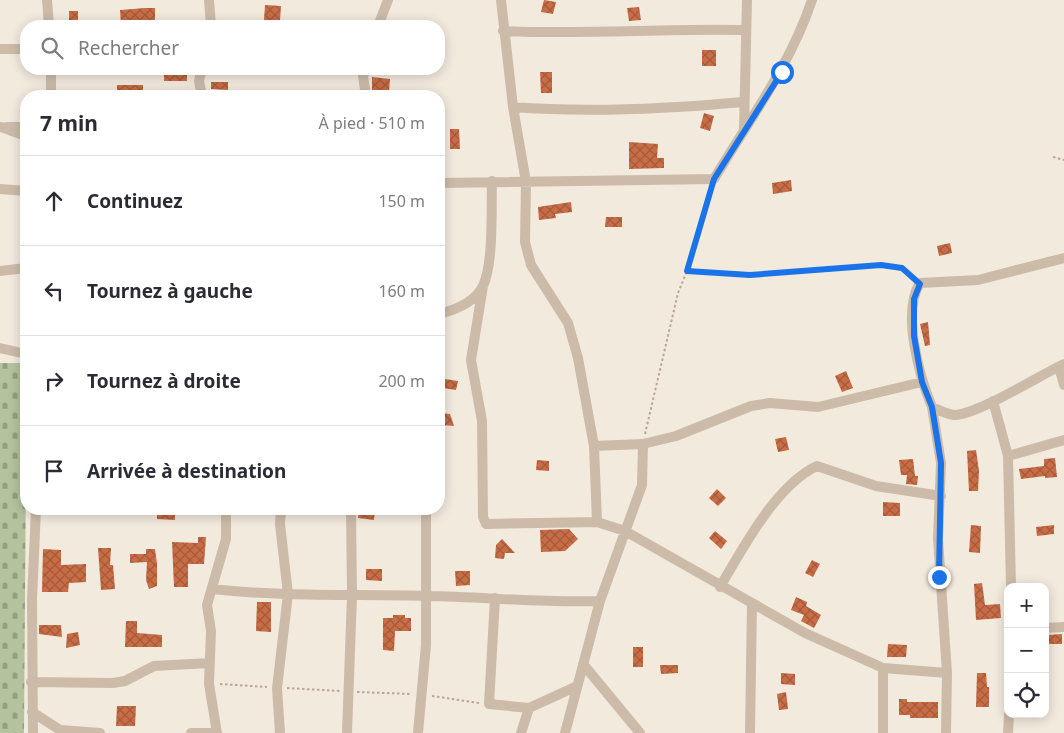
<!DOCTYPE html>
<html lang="fr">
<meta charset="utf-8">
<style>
body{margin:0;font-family:"Noto Sans",sans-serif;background:#f2f2f3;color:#2b2b33}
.controls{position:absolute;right:15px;bottom:15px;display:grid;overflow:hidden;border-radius:10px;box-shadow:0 2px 12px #0003}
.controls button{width:45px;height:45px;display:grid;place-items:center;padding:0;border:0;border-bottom:1px solid #e1e1e2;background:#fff;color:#2b2b33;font:25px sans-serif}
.stop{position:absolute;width:15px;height:15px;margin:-11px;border:4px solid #1a73e8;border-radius:50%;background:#fff}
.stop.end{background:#1a73e8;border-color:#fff;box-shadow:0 1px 5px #0008}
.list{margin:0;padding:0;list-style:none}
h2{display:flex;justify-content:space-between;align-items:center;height:65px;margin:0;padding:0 20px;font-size:21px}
h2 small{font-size:16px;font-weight:400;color:#7c7c81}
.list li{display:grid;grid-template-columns:32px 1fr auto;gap:15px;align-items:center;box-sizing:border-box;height:90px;padding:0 20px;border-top:1px solid #e1e1e2}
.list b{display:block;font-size:19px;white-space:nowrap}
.list em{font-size:16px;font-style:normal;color:#7c7c81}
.icon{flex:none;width:28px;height:28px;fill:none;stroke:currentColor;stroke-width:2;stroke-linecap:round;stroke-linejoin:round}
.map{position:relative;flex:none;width:1064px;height:733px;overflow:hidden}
.search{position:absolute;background:#fff;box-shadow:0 2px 12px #0003;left:20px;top:20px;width:425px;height:55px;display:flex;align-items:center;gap:12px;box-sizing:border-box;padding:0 18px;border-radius:20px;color:#7c7c81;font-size:19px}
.panel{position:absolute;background:#fff;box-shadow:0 2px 12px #0003;left:20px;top:90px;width:425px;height:425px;border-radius:20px}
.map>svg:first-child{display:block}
</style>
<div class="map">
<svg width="1064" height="733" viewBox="0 0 1064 733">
<defs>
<pattern id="cemetery-stones" width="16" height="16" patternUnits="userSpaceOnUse" patternTransform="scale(1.25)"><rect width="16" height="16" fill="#b4c39d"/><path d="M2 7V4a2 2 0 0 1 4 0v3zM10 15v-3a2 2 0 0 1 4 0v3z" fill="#939f80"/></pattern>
<pattern id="building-cross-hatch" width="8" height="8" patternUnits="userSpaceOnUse" patternTransform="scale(1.25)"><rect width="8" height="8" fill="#c96d46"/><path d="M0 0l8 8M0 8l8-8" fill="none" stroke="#a45a3a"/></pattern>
</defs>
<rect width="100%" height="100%" fill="#f3eade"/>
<path fill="url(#cemetery-stones)" d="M0,363H21L26,466L24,733H0Z"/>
<path fill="url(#building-cross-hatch)" d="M544,0L556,2L553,14L541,12Z
M265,5L281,6L280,21L264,20Z
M639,7L641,20L629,21L627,8Z
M145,8H155V21H152V26H121L120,10Z
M69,11H78V26H69Z
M702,50H716V66H702Z
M164,69H187V81H164Z
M540,72H552V93H541Z
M372,77L390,79L389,92L372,90Z
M211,82H228V90L211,89Z
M117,85H143V96H117Z
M704,113L714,116L710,131L700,128Z
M450,129H459L460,149H450Z
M629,142L658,144L657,158H664V168L629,169Z
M791,180L792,191L773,194L772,183Z
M571,202L572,212L555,214L556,218L539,220L538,207Z
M606,217H622V227H605Z
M950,243L952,253L939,256L937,246Z
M928,322L930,345L925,346L920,324Z
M846,371L853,388L842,392L835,376Z
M445,379L458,381L456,390L443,388Z
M441,413L450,414L454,426L441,425Z
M786,437L789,450L778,452L775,439Z
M976,450L979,471L978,491H969L967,451Z
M1055,458L1057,477L1045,478V476L1021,479L1019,469L1044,466V459Z
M913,459L915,476H918L917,485L906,484L907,475H901L899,460Z
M537,460L549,461V471L536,470Z
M717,489L726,498L718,506L709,498Z
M883,502L900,503V516H883Z
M157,509H175V520L157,519Z
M359,509L375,510L374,520L358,518Z
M971,525L981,526L980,553L969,552Z
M1054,525V534L1037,536L1036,527Z
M569,529L578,539L565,551L541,552L540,530Z
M715,531L727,541L721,549L709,538Z
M198,537H206L204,564H188V587H174L172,542L198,543Z
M502,539L515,553H505L504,559L495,558L496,545Z
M98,548H111L110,565H113L115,589L101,590Z
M43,549L61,550V565L86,564V582L69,583L68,592H42Z
M146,549H155L157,564V586L149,589L146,580L147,562L130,563V554H146Z
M812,560L820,564L813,577L805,573Z
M366,569H382V581L366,580Z
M455,571H470V585L456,586Z
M982,583L985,605L1000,604L1001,618L976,620L974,584Z
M796,597L807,602L806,606L821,615L814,628L801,621L804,615L791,610Z
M257,602H271V632L256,631Z
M393,615H405V618H411V631H395L394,651L383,650V618H393Z
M126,621H137V633L162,635V647H125Z
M39,625H61L62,637L39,634Z
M78,632L80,645L66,648L67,634Z
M1062,634V644H1047V635Z
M888,644L907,645L906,657H887Z
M633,647H643V667H633Z
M660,665H678V673L661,674Z
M781,673L795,674V685L781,684Z
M977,673H986L987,687H989V707H976Z
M786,692L788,709L779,710L777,694Z
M899,699H907V702H938V718H910V715H899Z
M117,706H136L135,726H116Z"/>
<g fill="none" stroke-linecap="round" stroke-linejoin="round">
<path stroke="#b8a593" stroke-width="2" stroke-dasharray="2.5 2.5" stroke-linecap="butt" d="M1053,157L1064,160
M687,271L750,275L881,265L902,268L913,277
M645,434L678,293L687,271L711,188
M220,684L267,687
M287,688L340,691
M357,692L412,694
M432,696L479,703"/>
<path stroke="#ccbba9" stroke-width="10" d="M47,0L49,26
M209,0L211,26
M501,0L513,107L526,182L525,242L531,265L568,323L578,358L594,446L597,522L625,531L805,633L883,668V733
M378,26L388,0
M503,31C584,35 664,28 745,30
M0,49H26
M202,69L199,81L202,96
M51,96V69
M366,96L363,76L366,69
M513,107C590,113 667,109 743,102
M1,127L26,136
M7,127H26
M744,129L747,0
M439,183L714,179C749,120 790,66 812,0
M0,189L26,191
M0,271L26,268
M483,286L471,360L482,421L483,517L486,524L597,522
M439,314C455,310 475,302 483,286C494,262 491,208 492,181
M0,348L26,354
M1059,367L1064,385
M993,401L1008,456L1011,587
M932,407C920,378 901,312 920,283L978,280L1064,258
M594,446L643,444L676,436L751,406L770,403L818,407L922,382
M1008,456L1064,440
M720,587C743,548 776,485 817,466L876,486L941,496
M212,589C284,597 356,594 428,596C485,597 543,603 600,601
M495,598L489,704L529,708L575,687
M1045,628L1064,627
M583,664L640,733
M883,668L947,673
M31,682L113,683L125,681L154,666L210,663
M32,712L60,730L100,733
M33,733L32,599L36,509
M191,733H217
M217,733L209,684L211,631L207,605L226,539V509
M280,733L277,688L288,594L280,524L281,509
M347,733L352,596L351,509
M418,733L426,645V509
M521,733L529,708
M565,733L600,601L642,485L643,444
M750,733L752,603
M946,733L947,673L938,539L941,463L932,407C939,410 946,414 954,415C977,415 1040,375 1064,364
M1008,733L1009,714"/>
</g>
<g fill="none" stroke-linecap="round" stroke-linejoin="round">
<path stroke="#1a73e8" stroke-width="6" d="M782,72L714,179L687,271L750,275L881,265L902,268L920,284L914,299V336L922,382L932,407L941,463L939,577"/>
</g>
</svg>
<div class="controls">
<button>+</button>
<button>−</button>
<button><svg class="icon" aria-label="locate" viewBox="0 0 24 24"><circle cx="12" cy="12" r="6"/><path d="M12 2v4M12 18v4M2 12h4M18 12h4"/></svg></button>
</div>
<div class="stop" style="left:782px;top:72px"></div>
<div class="stop end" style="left:939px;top:577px"></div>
<div class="search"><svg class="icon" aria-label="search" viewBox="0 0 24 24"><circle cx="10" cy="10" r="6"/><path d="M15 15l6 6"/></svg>Rechercher</div>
<section class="panel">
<h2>7 min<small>À pied · 510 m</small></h2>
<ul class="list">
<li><svg class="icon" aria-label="ahead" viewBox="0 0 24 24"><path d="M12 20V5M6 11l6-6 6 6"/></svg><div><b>Continuez</b></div><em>150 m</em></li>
<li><svg class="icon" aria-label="left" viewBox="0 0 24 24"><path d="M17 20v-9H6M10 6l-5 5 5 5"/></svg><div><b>Tournez à gauche</b></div><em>160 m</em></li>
<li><svg class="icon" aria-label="right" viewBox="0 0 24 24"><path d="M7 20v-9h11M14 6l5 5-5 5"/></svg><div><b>Tournez à droite</b></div><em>200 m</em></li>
<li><svg class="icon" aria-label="arrive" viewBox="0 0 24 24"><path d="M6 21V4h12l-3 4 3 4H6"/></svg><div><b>Arrivée à destination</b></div></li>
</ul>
</section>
</div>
